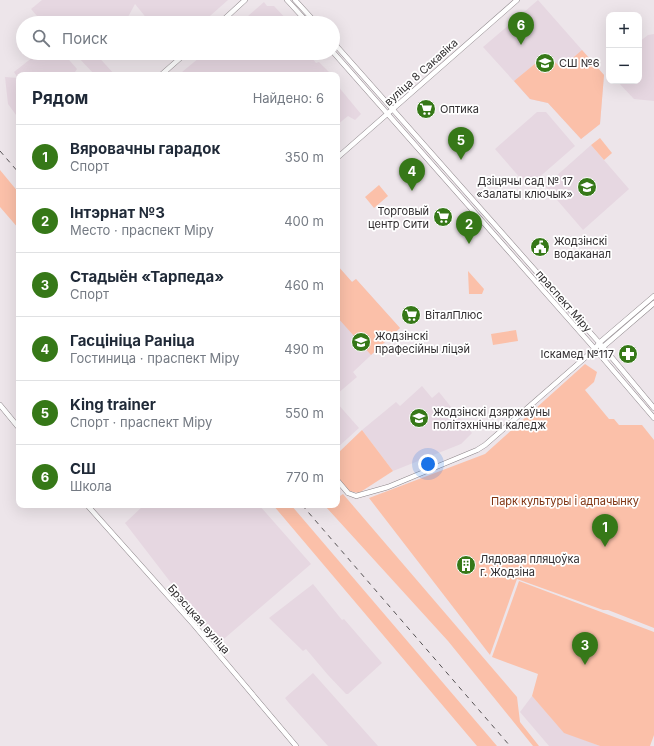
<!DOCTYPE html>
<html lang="ru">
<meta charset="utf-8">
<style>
body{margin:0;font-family:Inter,sans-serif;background:#f2f2f3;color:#1f2937}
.controls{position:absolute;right:12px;top:12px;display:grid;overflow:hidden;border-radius:8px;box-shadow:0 4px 16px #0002}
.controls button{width:36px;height:36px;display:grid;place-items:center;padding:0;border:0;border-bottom:1px solid #e0e1e3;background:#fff;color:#1f2937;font:20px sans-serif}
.you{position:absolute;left:428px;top:464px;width:14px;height:14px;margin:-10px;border:3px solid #fff;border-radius:50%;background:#1a73e8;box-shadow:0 0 0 6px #1a73e833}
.badge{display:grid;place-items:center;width:26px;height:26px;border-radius:50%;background:#367818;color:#fff;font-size:13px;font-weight:700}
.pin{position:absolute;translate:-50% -33px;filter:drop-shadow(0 1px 2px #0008)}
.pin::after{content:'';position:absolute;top:21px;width:14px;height:12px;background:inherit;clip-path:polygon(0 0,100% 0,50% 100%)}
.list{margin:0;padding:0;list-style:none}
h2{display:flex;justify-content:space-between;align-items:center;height:52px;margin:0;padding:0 16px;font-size:17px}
h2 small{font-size:13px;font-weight:400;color:#747a83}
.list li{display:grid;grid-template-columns:26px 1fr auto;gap:12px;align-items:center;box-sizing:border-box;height:64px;padding:0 16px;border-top:1px solid #e0e1e3}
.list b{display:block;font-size:15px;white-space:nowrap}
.list p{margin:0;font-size:13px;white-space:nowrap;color:#747a83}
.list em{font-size:13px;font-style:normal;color:#747a83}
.icon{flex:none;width:22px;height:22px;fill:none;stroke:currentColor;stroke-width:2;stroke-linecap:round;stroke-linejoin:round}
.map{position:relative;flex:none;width:654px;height:746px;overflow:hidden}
.search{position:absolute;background:#fff;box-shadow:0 4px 16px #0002;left:16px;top:16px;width:324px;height:44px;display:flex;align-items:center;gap:10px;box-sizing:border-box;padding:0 14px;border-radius:22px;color:#747a83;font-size:15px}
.panel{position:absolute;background:#fff;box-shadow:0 4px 16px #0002;left:16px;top:72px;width:324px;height:436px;border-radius:8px}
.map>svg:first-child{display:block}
</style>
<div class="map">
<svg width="654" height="746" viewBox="0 0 654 746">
<rect width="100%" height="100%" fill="#ede5ea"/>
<path fill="#e6d7e1" d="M42,0H228L202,23H146L148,20L135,4L128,17L112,23H43L31,9Z
M538,0L604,75L600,124L581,139L548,103L530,99L483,47Z
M264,2L267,6H274L290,23H240Z
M654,34V101L634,99L617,81H639V42L648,35Z
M30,53H63L77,69L75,72L78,75H19V119L8,104L5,77L18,78L14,72L33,57Z
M71,53H95L115,75H95L76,55L74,56Z
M205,53H308L316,63L319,62L332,75H185L182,72Z
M337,85L361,114L355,120L348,116L337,125Z
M537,112H546L575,146L528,187L495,149Z
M591,145L629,189L583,230L545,186Z
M337,265L352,282L356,279L400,328L353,372L357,377L337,394Z
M422,386L432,398L439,392L472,433L461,444L393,471L362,430L396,402L400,406Z
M337,403L359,428L337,448Z
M144,505H259L311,564L218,644L125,523Z
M313,584L342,620L344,619L382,663L348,694H346L328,675L306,649L303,651L269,618Z
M313,673L370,737L378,746H328L289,703L285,698Z
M532,696L564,732L600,746H549L520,712Z"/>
<path fill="#fbc0a9" d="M582,50L604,75L600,124L581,139L548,103L530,99L514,81L547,54L561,68Z
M600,138L612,153L604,160L591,145Z
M0,170L19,193V229L0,207Z
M379,185L388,196L374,208L365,197Z
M337,265L352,282L356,279L400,328L371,355L337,317Z
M468,271L484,289L482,294H469Z
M516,330L518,341L493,345L491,334Z
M585,364L597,372L594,382L585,390L609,419H614L619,425H642L654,440V628L608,610H603L517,579L490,655L369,498L485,454Z
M362,430L393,471L359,493L348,491L337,478V454Z
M343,494L517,697L520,722L539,746H533L448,641L326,507L329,505H337V498Z
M273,505H291L497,746H477Z
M519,581L654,632V735L650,746H600L564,733L532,696L538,674L492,657Z"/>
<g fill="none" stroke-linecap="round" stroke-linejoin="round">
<g stroke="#8c8589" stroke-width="5.5">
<path id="major" d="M287,0L308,23
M295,0L316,23
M220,23L245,0
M333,42L603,347L654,408
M333,52L595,349L654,418
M161,75L186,53
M337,158L517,0
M601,348L603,347L654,303
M0,405L19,428
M337,480L348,493L356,496L388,487L477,450L485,445L595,349L599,343L654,296
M87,505L194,625L296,746"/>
</g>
<use href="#major" stroke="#fff" stroke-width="4.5"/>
<path stroke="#565254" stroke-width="1" stroke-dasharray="5 5" stroke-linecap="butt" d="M0,151L19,173
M302,505L510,746"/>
</g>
<defs>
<g id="school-disc" transform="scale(1)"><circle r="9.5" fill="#367818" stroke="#fff"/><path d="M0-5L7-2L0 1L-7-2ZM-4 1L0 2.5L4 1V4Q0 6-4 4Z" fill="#fff"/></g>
<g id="supermarket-disc" transform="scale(1)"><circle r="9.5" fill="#367818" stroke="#fff"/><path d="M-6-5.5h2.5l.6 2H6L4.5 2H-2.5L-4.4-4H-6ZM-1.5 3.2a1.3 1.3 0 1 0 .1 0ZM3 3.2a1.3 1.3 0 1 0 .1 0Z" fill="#fff"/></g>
<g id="civic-disc" transform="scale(1)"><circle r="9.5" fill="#367818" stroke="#fff"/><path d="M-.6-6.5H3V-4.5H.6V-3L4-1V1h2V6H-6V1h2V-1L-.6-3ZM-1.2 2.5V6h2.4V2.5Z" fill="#fff"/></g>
<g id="university-disc" transform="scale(1)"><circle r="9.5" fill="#367818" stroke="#fff"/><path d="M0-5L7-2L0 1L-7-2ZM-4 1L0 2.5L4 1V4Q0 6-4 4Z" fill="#fff"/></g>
<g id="pharmacy-disc" transform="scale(1)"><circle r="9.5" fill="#367818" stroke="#fff"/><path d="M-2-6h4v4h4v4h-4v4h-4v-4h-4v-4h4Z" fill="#fff"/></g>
<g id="building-disc" transform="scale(1)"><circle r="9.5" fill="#367818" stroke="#fff"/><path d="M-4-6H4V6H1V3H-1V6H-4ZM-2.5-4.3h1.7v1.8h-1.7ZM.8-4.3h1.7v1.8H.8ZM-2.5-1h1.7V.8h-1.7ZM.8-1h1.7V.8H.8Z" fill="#fff"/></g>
</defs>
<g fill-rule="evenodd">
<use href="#school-disc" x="545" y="63"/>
<use href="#supermarket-disc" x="426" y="109"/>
<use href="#school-disc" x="587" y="187"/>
<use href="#supermarket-disc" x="443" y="217"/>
<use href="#civic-disc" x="540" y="247"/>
<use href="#supermarket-disc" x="411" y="315"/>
<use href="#university-disc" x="361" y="342"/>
<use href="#pharmacy-disc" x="628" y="354"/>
<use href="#university-disc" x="419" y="418"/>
<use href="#building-disc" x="466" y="565"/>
</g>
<g text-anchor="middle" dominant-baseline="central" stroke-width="3.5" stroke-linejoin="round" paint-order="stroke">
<g font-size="11" fill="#312e30" stroke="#fff" text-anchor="start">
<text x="559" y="63">СШ №6</text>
<text x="440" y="109">Оптика</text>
<text x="573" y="181" text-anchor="end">Дзіцячы сад № 17<tspan x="573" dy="13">«Залаты ключык»</tspan></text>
<text x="429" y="211" text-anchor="end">Торговый<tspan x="429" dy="13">центр Сити</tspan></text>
<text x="554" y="241">Жодзінскі<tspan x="554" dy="13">водаканал</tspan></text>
<text x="425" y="315">ВіталПлюс</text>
<text x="375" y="336">Жодзінскі<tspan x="375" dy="13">прафесійны ліцэй</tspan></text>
<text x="614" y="354" text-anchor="end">Іскамед №117</text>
<text x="433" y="412">Жодзінскі дзяржаўны<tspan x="433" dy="13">політэхнічны каледж</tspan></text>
<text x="480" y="559">Лядовая пляцоўка<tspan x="480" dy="13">г. Жодзіна</tspan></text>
</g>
<g font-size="11" fill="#312e30" stroke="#fff">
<text transform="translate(421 72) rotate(-42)">вуліца 8 Сакавіка</text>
<text transform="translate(564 301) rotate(49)">праспект Міру</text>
<text transform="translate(199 619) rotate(49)">Брэсцкая вуліца</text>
</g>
<g font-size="11" fill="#7f3310" stroke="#fff">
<text x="565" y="501">Парк культуры і адпачынку</text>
</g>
</g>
</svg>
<div class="controls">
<button>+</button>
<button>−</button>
</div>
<div class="you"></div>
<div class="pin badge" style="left:605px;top:547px">1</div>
<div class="pin badge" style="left:469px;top:244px">2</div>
<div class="pin badge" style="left:585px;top:665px">3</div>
<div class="pin badge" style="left:412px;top:191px">4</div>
<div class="pin badge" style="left:461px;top:160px">5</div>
<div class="pin badge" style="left:521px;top:45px">6</div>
<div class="search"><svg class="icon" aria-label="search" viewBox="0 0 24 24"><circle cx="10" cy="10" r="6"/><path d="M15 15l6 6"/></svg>Поиск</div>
<section class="panel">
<h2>Рядом<small>Найдено: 6</small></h2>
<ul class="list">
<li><span class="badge">1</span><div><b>Вяровачны гарадок</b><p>Спорт</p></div><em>350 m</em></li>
<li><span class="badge">2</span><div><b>Інтэрнат №3</b><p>Место · праспект Міру</p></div><em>400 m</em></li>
<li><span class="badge">3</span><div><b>Стадыён «Тарпеда»</b><p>Спорт</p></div><em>460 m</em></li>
<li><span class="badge">4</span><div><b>Гасцініца Раніца</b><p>Гостиница · праспект Міру</p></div><em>490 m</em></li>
<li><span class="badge">5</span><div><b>King trainer</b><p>Спорт · праспект Міру</p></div><em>550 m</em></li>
<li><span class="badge">6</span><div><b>СШ</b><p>Школа</p></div><em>770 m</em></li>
</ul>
</section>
</div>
